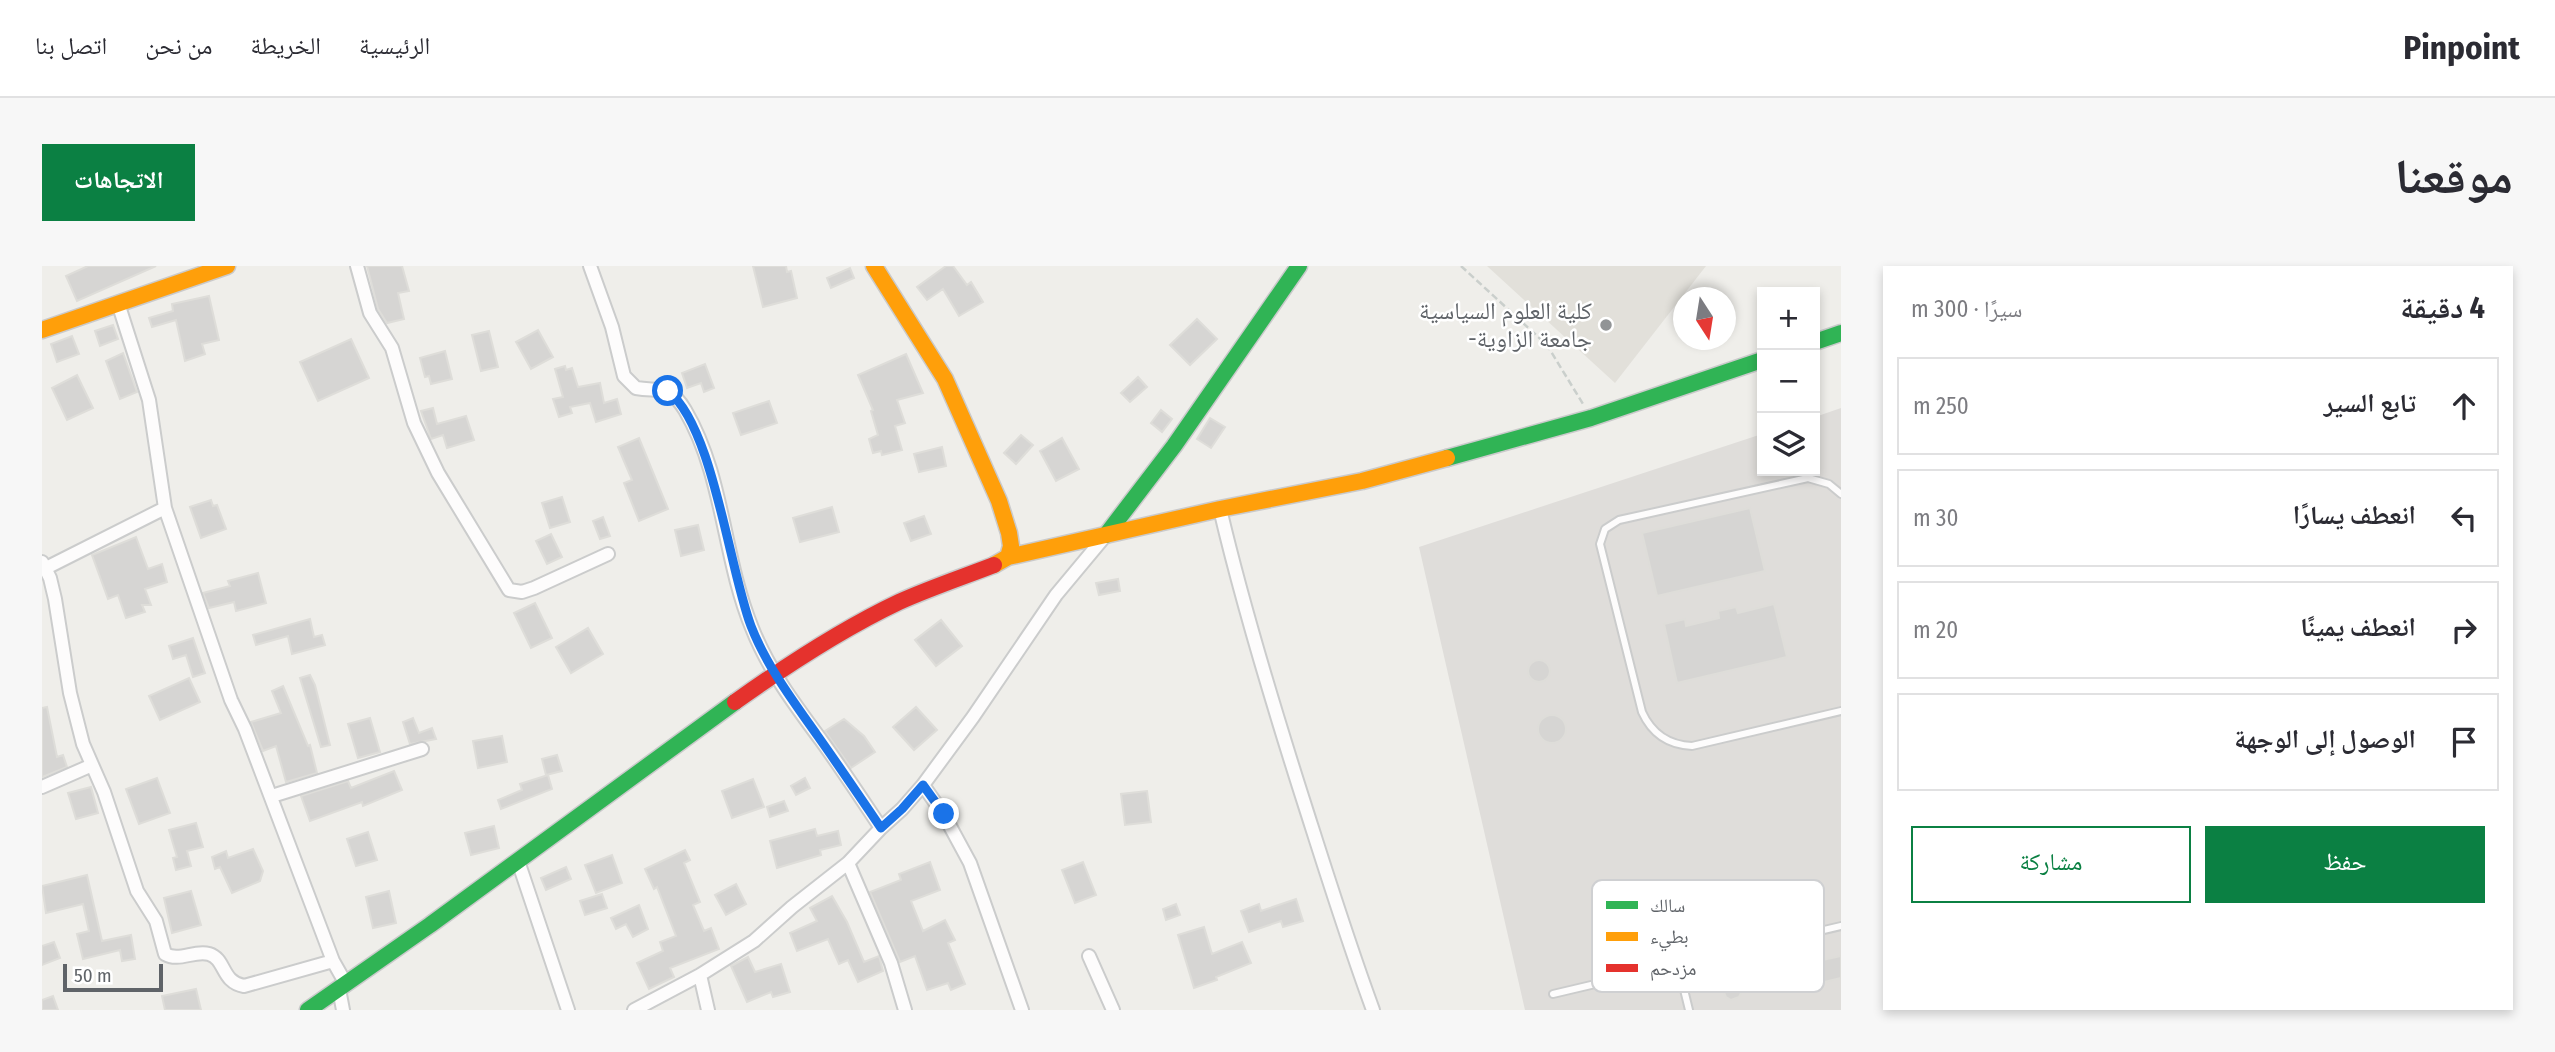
<!DOCTYPE html>
<html lang="ar">
<meta charset="utf-8">
<style>
body{margin:0;font-family:"Fira Sans Condensed","Noto Naskh Arabic",sans-serif;background:#f7f7f7;color:#2b2b33;direction:rtl}
.controls{position:absolute;right:21px;top:21px;display:grid;overflow:hidden;border-radius:0px;box-shadow:0 4px 10px #0003}
.controls button{width:63px;height:63px;display:grid;place-items:center;padding:0;border:0;border-bottom:2px solid #e1e1e2;background:#fff;color:#2b2b33;font:35px sans-serif}
.compass{position:absolute;left:1631px;top:21px;width:63px;height:63px;border-radius:50%;background:#fff;box-shadow:0 4px 10px #0003;rotate:168deg}
.scale{position:absolute;left:21px;bottom:18px;width:100px;box-sizing:border-box;padding-left:7px;border:4px solid #5f6368;border-top:0;font-size:19px;line-height:24px;white-space:nowrap;color:#5f6368;-webkit-text-stroke:5px #fff;paint-order:stroke}
.stop{position:absolute;width:21px;height:21px;margin:-16px;border:5px solid #1a73e8;border-radius:50%;background:#fff}
.stop.end{background:#1a73e8;border-color:#fff;box-shadow:0 2px 7px #0008}
.list{margin:0;padding:0;list-style:none}
h2{display:flex;justify-content:space-between;align-items:center;height:91px;margin:0;padding:0 28px;font-size:30px}
h2 small{font-size:23px;font-weight:400;color:#7c7c81}
.list li{display:grid;grid-template-columns:46px 1fr auto;gap:21px;align-items:center;box-sizing:border-box;height:98px;margin:0 14px 14px;padding:0 14px;border:2px solid #e1e1e2;border-radius:0px}
.list b{display:block;font-size:26px;white-space:nowrap}
.list em{font-size:23px;font-style:normal;color:#7c7c81}
.actions{display:flex;gap:14px;padding:21px 28px}
.actions a{flex:1;padding:16px 0;border:2px solid #0b8043;border-radius:0px;text-align:center;font-size:24px;color:#0b8043}
.actions .main{background:#0b8043;color:#fff}
.icon{flex:none;width:38px;height:38px;fill:none;stroke:currentColor;stroke-width:2;stroke-linecap:round;stroke-linejoin:round}
.map{position:relative;flex:none;width:1799px;height:744px;overflow:hidden;direction:ltr;border-radius:0px}
header{display:flex;align-items:center;gap:42px;box-sizing:border-box;height:98px;padding:0 35px;background:#fff;border-bottom:2px solid #e1e1e2}
header strong{font-size:33px}
nav{display:flex;gap:38px;margin-inline-start:auto;font-size:24px}
.intro{display:flex;align-items:center;justify-content:space-between;box-sizing:border-box;height:168px;padding:0 42px}
h1{margin:0;font-size:49px}
.button{padding:18px 32px;border-radius:0px;background:#0b8043;color:#fff;font-size:24px;font-weight:700}
main{display:flex;gap:42px;padding:0 42px}
aside{flex:1;background:#fff;border-radius:0px;box-shadow:0 4px 10px #0003}
.map>svg:first-child{display:block}
</style>
<header>
<strong>Pinpoint</strong>
<nav><a>الرئيسية</a><a>الخريطة</a><a>من نحن</a><a>اتصل بنا</a></nav>
</header>
<div class="intro"><h1>موقعنا</h1><a class="button">الاتجاهات</a></div>
<main>
<aside>
<h2>4 دقيقة<small>سيرًا · 300 m</small></h2>
<ul class="list">
<li><svg class="icon" aria-label="ahead" viewBox="0 0 24 24"><path d="M12 20V5M6 11l6-6 6 6"/></svg><div><b>تابع السير</b></div><em>250 m</em></li>
<li><svg class="icon" aria-label="left" viewBox="0 0 24 24"><path d="M17 20v-9H6M10 6l-5 5 5 5"/></svg><div><b>انعطف يسارًا</b></div><em>30 m</em></li>
<li><svg class="icon" aria-label="right" viewBox="0 0 24 24"><path d="M7 20v-9h11M14 6l5 5-5 5"/></svg><div><b>انعطف يمينًا</b></div><em>20 m</em></li>
<li><svg class="icon" aria-label="arrive" viewBox="0 0 24 24"><path d="M6 21V4h12l-3 4 3 4H6"/></svg><div><b>الوصول إلى الوجهة</b></div></li>
</ul>
<div class="actions"><a class="main">حفظ</a><a>مشاركة</a></div>
</aside>
<div class="map">
<svg width="1799" height="744" viewBox="0 0 1799 744">
<rect width="100%" height="100%" fill="#efeeea"/>
<path fill="#dfddda" d="M1799,142V744H1483L1377,281L1720,168V205H1773V151Z"/>
<path fill="#e2e0da" d="M1445,0H1664L1573,117Z"/>
<path fill="#d6d5d3" stroke="#deddd9" stroke-width="2" d="M46,0H114L35,35L24,10Z
M325,0H360L367,25L356,27L362,53L345,57L336,43Z
M711,0H744L745,6L749,5L755,32L721,41Z
M904,0H911L925,19L929,16L941,36L917,50L901,23L885,34L875,21Z
M808,2L812,12L789,22L785,12Z
M167,30L177,74L160,78L163,88L143,95L134,54L110,61L107,52L131,45L130,38Z
M1155,53L1175,73L1148,99L1128,79Z
M71,59L76,73L58,80L53,65Z
M496,64L511,91L489,103L474,76Z
M447,65L456,101L439,105L430,69Z
M30,70L37,88L15,96L9,78Z
M309,73L327,112L276,135L258,96Z
M403,85L410,113L389,118L387,110L383,111L378,92Z
M81,87L95,126L78,133L64,95Z
M864,88L881,127L855,134L863,157L853,160L860,184L840,189L839,185L831,187L827,173L836,169L829,145L831,144L816,109Z
M663,98L672,122L662,126L659,117L645,122L640,107Z
M523,100L524,104L530,102L536,121L558,117L562,137L575,133L579,148L554,156L548,137L528,141L530,147L517,151L511,133L521,131L513,103Z
M35,109L51,142L25,154L10,122Z
M1096,111L1105,121L1088,136L1079,127Z
M727,135L735,157L699,169L691,147Z
M391,142L395,158L424,150L432,174L405,182L401,169L389,173L379,145Z
M1119,144L1130,153L1120,166L1109,157Z
M1168,152L1183,161L1169,182L1155,173Z
M979,169L991,179L974,198L962,187Z
M597,172L626,243L597,255L582,217L590,214L576,181Z
M1020,172L1037,203L1014,215L998,185Z
M900,181L904,200L877,206L872,188Z
M520,231L528,256L508,262L500,237Z
M169,234L171,240L175,239L184,263L159,272L148,241Z
M790,241L797,266L758,276L751,252Z
M1708,242L1723,305L1615,330L1600,267Z
M882,250L889,268L869,275L862,257Z
M561,251L568,270L558,273L551,255Z
M656,259L662,284L639,290L633,264Z
M509,268L520,291L505,298L494,275Z
M94,271L106,303L120,298L125,316L103,323L109,339H100L103,346L84,352L76,329L66,333L50,289Z
M216,307L224,337L194,345L192,336L167,342L161,327L188,320L186,315Z
M1076,313L1078,325L1057,329L1054,317Z
M493,337L510,372L489,382L472,347Z
M1732,338L1745,391L1635,417L1622,358L1643,353L1644,360L1677,352L1676,345L1694,341L1696,347Z
M268,353L272,371L280,369L283,379L250,388L246,370L214,379L211,369Z
M899,354L920,380L894,400L873,374Z
M546,362L561,388L529,407L514,381Z
M151,372L163,407L151,411L144,389L131,393L127,380Z
M1486 405a11 11 0 1 1 22 0a11 11 0 1 1-22 0Z
M268,409L273,419L288,479L279,481L258,412Z
M147,412L158,436L118,454L107,430Z
M241,420L266,480L268,479L275,507L244,516L234,480L221,485L209,456L239,447L230,425Z
M5,441L15,491L21,489L25,501L0,511V442Z
M874,441L895,464L872,484L851,461Z
M1496 463a14 14 0 1 1 28 0a14 14 0 1 1-28 0Z
M328,452L338,486L316,492L306,458Z
M371,452L377,467L390,462L394,473L368,478L361,456Z
M802,453L822,470L833,486L809,502L783,465Z
M460,470L465,496L436,502L431,475Z
M515,489L520,505L504,509L500,493Z
M352,505L360,524L321,540L320,536L268,555L259,530L306,515L309,522Z
M506,509L510,523L459,543L456,534L480,524L478,518Z
M115,512L128,547L97,558L84,523Z
M763,512L768,522L754,529L749,520Z
M711,513L722,541L690,552L680,525Z
M49,521L56,547L34,553L26,527Z
M1105,525L1109,556L1083,559L1079,528Z
M742,535L746,545L728,551L725,541Z
M154,557L161,581L145,585L149,600L134,604L131,592L135,591L127,564Z
M452,560L457,582L429,589L423,567Z
M773,563L775,570L796,565L799,579L778,584L779,589L735,602L728,575Z
M326,566L335,594L314,600L305,573Z
M211,583L221,605L218,615L190,627L178,601L173,603L170,591L184,585L186,592Z
M643,584L648,594L642,597L658,636L651,639L662,665L669,662L677,683L628,702L632,711L607,723L595,697L621,685L618,676L634,670L615,621L612,623L603,603Z
M570,589L580,617L554,627L543,599Z
M888,596L898,624L869,635L881,665L903,654L913,674L906,677L923,718L909,724L906,717L885,724L873,690L858,696L828,626L859,614L857,608Z
M1041,596L1054,629L1033,637L1020,604Z
M524,601L529,613L504,624L499,612Z
M45,609L60,675L89,669L93,693L80,695L78,684L41,693L35,668L47,665L41,638L4,647L0,620Z
M694,618L704,638L684,649L673,629Z
M149,625L159,659L130,667L122,632Z
M347,625L354,657L331,662L324,631Z
M560,628L565,642L543,649L538,635Z
M790,630L805,656L822,696L837,690L841,705L816,716L806,694L797,698L786,673L755,685L748,667L775,655L768,642Z
M1254,633L1261,655L1241,661L1239,655L1207,666L1199,645L1217,638L1219,645Z
M1134,638L1138,649L1124,654L1121,643Z
M597,639L606,663L591,671L584,658L574,663L569,652Z
M1162,661L1170,688L1200,676L1209,697L1174,711L1175,714L1152,722L1136,669Z
M12,676L18,692L0,699V680Z
M1799,690V712L1778,717L1776,706L1712,721L1708,705L1755,693L1757,699Z
M706,691L713,706L739,698L748,726L731,731L729,726L705,736L689,700Z
M1692,718L1702,721L1697,731L1689,734L1684,731L1682,726L1684,721Z
M154,723L159,744H123L120,730Z
M11,730L16,744H0V734Z"/>
<g fill="none" stroke-linecap="round" stroke-linejoin="round">
<g stroke="#cbcccc" stroke-width="10">
<path id="lane" d="M1799,228L1787,218L1766,212L1577,254L1563,263L1558,278L1600,446C1610,468 1626,479 1650,480L1799,445
M1636,699L1647,744
M1511,728L1799,660"/>
</g>
<g stroke="#cbcccc" stroke-width="16">
<path id="street" d="M315,0L328,47L350,82L372,157L396,207L467,324L480,326L492,322L566,288
M548,0L570,61L582,110L594,122C619,126 628,119 643,144C682,210 681,292 710,362C726,403 753,439 779,474C800,503 819,532 839,562
M76,37L107,134L123,242L189,434L203,463L291,695L304,718
M1178,243C1202,345 1233,446 1265,546C1286,612 1307,679 1331,744
M0,296L8,312L13,333L28,427L41,478L62,526L95,625L114,655L123,688C137,696 152,684 167,688C184,693 179,716 202,720L291,695
M4,302L123,242
M881,519L902,549L928,597L980,744
M0,521L48,500
M230,530L380,483
M476,595L526,744
M806,597L849,697L863,744
M1047,690L1071,744
M658,709L666,744
M297,723L301,744
M592,744L658,709L712,675L750,641L806,597L839,562L860,543L881,519L931,451L1014,329L1064,269"/>
</g>
<g stroke="#cacacb" stroke-width="19">
<path id="fast" d="M1773,76L1799,67
M1405,192L1549,152L1720,94
M1064,269L1132,180L1257,0
M266,744L388,659L693,436"/>
</g>
<g stroke="#cacacb" stroke-width="19">
<path id="slow" d="M832,0L903,113L957,235L967,267L969,280L966,291L952,299
M0,64L185,0
M966,291L1178,243L1320,215L1405,192"/>
</g>
<g stroke="#cacacb" stroke-width="19">
<path id="jam" d="M693,436C745,399 800,363 857,336C888,322 921,311 952,299"/>
</g>
<path stroke="#cacfcc" stroke-width="2.5" stroke-dasharray="7 3.5" stroke-linecap="butt" d="M1419,0L1505,79L1541,138"/>
<use href="#lane" stroke="#fdfcfc" stroke-width="6"/>
<use href="#street" stroke="#fdfcfc" stroke-width="12"/>
<use href="#fast" stroke="#30b455" stroke-width="16"/>
<use href="#slow" stroke="#ff9f0a" stroke-width="16"/>
<use href="#jam" stroke="#e5322d" stroke-width="16"/>
</g>
<g fill="none" stroke-linecap="round" stroke-linejoin="round">
<path stroke="#1a73e8" stroke-width="9" d="M626,125C671,160 687,302 709,360C724,399 751,435 775,469C797,500 818,531 839,562L860,543L881,519L902,548"/>
</g>
<circle fill="#919496" stroke="#fff" stroke-width="2.5" cx="1564" cy="59" r="7"/>
<g text-anchor="middle" dominant-baseline="central" stroke-width="5" stroke-linejoin="round" paint-order="stroke">
<g font-size="24" fill="#5f6368" stroke="#fff" text-anchor="end">
<text x="1550" y="45">كلية العلوم السياسية<tspan x="1550" dy="28">-جامعة الزاوية</tspan></text>
</g>
</g>
<rect x="1550" y="614" width="232" height="112" rx="10" fill="#fff" stroke="#cfd0d2" stroke-width="2"/>
<rect x="1564" y="635" width="32" height="8" fill="#30b455"/>
<rect x="1564" y="666" width="32" height="9" fill="#ff9f0a"/>
<rect x="1564" y="698" width="32" height="8" fill="#e5322d"/>
<g font-size="19" fill="#5f6368">
<text x="1608" y="646">سالك</text>
<text x="1608" y="677">بطيء</text>
<text x="1608" y="709">مزدحم</text>
</g>
</svg>
<div class="controls">
<button>+</button>
<button>−</button>
<button><svg class="icon" aria-label="layers" viewBox="0 0 24 24"><path d="M12 4l9 5-9 5-9-5zM3 14l9 5 9-5"/></svg></button>
</div>
<svg class="compass" viewBox="-18 -18 36 36"><path d="M0-13l5 13h-10z" fill="#e53935"/><path d="M0 13l5-13h-10z" fill="#7c7c81"/></svg>
<div class="scale">50 m</div>
<div class="stop" style="left:626px;top:125px"></div>
<div class="stop end" style="left:902px;top:548px"></div>
</div>
</main>
